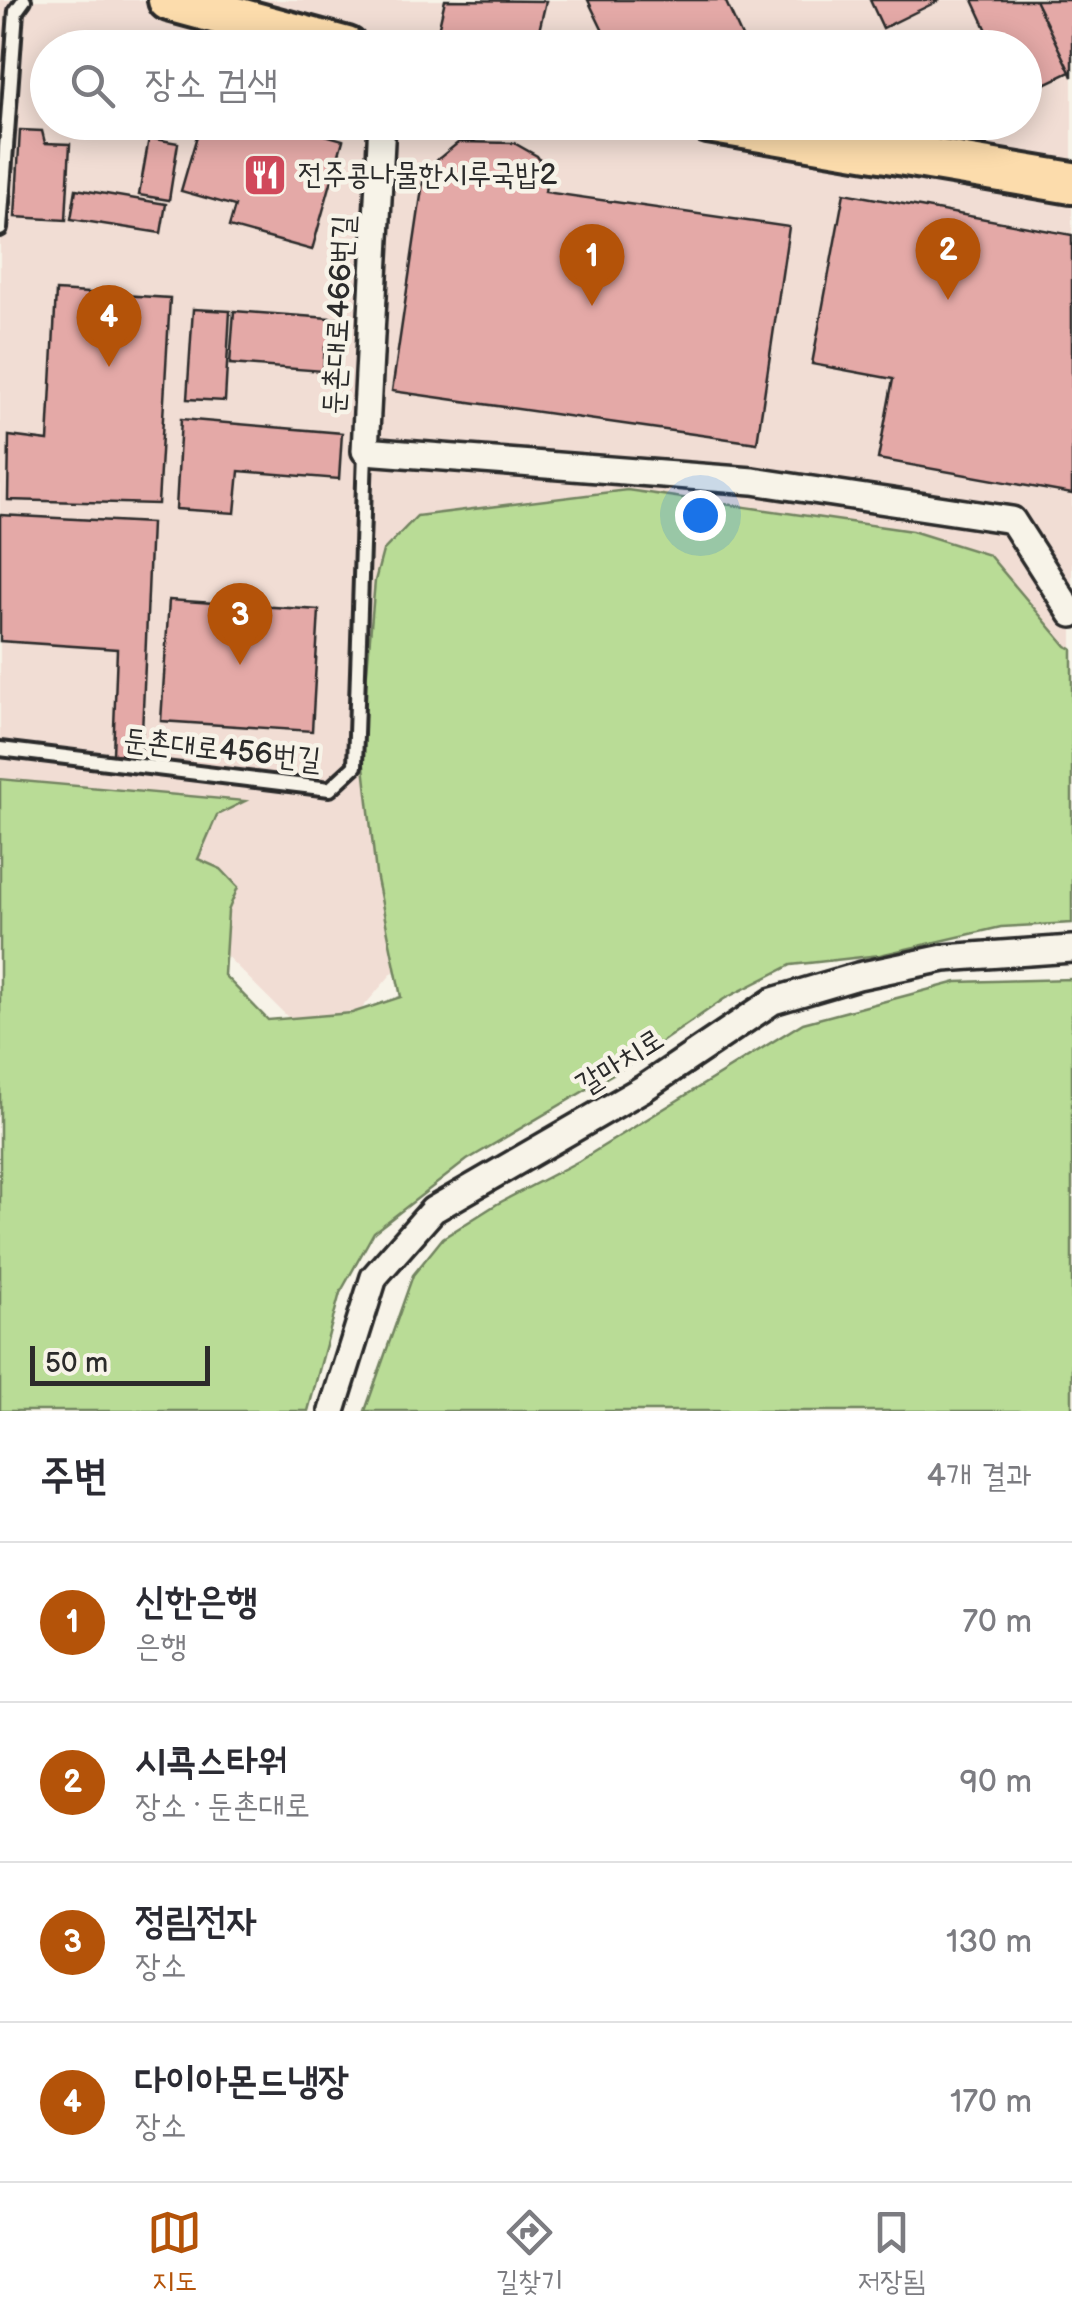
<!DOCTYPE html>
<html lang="ko">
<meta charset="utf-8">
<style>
body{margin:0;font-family:"Balsamiq Sans","Poor Story",sans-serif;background:#f7f7f7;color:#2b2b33}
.scale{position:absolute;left:30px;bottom:25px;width:180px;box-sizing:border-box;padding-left:10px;border:5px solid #2b2b2b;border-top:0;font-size:28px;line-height:35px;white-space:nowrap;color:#2b2b2b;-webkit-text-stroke:8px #f7f3e8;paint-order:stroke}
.you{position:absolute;left:700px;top:515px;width:35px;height:35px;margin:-25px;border:8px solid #fff;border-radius:50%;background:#1a73e8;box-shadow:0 0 0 15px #1a73e833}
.badge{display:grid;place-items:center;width:65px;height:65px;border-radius:50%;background:#b45309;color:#fff;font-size:32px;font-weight:700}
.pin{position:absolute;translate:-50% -82px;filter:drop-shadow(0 2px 5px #0008)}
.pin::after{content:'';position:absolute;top:52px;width:35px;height:30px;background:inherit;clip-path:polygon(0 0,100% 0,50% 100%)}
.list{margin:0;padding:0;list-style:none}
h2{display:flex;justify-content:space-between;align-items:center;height:130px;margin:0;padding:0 40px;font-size:42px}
h2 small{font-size:32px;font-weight:400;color:#7c7c81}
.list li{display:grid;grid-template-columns:65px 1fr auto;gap:30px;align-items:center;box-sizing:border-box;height:160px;padding:0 40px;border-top:2px solid #e1e1e2}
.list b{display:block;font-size:38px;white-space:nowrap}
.list p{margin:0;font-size:32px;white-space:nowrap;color:#7c7c81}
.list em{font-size:32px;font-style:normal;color:#7c7c81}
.icon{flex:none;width:55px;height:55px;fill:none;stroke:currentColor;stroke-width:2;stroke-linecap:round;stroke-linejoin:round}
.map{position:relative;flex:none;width:1072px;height:1411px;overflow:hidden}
.search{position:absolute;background:#fff;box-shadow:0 5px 25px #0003;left:30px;right:30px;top:30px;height:110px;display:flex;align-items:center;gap:25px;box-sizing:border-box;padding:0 35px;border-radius:55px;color:#7c7c81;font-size:38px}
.sheet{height:770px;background:#fff}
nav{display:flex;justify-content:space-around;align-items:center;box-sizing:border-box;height:140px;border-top:2px solid #e1e1e2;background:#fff;font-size:28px;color:#7c7c81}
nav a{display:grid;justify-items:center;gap:5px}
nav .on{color:#b45309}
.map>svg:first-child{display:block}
</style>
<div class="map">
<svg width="1072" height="1411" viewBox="0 0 1072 1411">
<rect width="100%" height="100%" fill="#f7f3e8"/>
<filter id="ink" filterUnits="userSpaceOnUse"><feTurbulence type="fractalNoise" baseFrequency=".01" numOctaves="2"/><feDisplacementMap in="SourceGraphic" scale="20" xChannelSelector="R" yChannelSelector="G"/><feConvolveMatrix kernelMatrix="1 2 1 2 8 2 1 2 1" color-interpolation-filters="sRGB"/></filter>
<g filter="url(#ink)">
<path fill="#f1ddd4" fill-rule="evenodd" d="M0,0H1072V661L435,923L324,1053L123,853L0,777ZM48,48H1024V122H48Z"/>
<path fill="#b9dc96" stroke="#728460" stroke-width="2.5" d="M627,490L912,531L989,555L1066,646L1072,649V923L1001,927L880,955L791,965L724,999L628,1065L467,1160L374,1232L340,1293L308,1411H0V779L245,801L217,815L198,859L221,869L238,887L228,911L224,975L268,1020L352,1013L401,997L376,874L361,739L375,581L383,551L417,516Z
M1072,979V1411H365L413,1275L443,1238L497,1204L579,1161L803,1023L957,982Z"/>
<path fill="#e4a9a7" stroke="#2b2b2b" stroke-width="2.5" d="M445,0L546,1L535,48H475L436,39Z
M588,0H725L747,48H611Z
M870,0H940L883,28Z
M973,0H1035L1070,72L1024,94V48H995Z
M1035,0H1072V77L1070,72Z
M201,122H280L343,140L312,250L229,227L235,206L181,191Z
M20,130L42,131L45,143L70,144L66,220L15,217Z
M149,138L178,143L169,200L139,195Z
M459,142L514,143L537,156L548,172L545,192L789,227L757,443L392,391L423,182L437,160Z
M76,189L166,204L161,233L71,219Z
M844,193L1072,235V494L878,459L893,379L812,364Z
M56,291L170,298L158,504L8,500L9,436L48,441Z
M193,309L230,311L225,401L187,399Z
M234,311L343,319L341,348L325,347L323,371L230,364Z
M181,419L342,433L339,479L239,471L235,513L176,509Z
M0,515L151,523L141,756L113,754L117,649L0,641Z
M169,600L319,610L312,731L161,721Z"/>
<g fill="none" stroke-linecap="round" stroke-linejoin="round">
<g stroke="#2b2b2b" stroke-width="20">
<path id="lane" d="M0,229L16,11L24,0
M0,749L330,789L355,766L365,451"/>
</g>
<g stroke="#2b2b2b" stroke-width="32">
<path id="street" d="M382,122L365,451L753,481L1012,520L1072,614
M332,1411L374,1277L433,1210L644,1088L773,1001L858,976L944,958L1072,949"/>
</g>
<g stroke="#2b2b2b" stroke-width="48">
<path id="primary" d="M169,0L347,48
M708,122L1072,183"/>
</g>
<use href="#lane" stroke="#f7f3e8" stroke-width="12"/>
<use href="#street" stroke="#f7f3e8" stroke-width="25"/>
<use href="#primary" stroke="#fcdcac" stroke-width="40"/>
</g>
</g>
<defs>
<g id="restaurant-square" transform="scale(2.25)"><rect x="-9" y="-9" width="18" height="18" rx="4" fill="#d1495b" stroke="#f7f3e8"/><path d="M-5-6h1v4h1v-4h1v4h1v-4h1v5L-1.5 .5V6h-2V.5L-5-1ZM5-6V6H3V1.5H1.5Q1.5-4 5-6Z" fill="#fff"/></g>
</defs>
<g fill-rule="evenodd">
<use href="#restaurant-square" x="265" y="175"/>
</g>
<g text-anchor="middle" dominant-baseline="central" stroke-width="9" stroke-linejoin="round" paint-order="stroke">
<g font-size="30" fill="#2b2b2b" stroke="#f7f3e8" text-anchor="start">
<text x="298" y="175">전주콩나물한시루국밥2</text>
</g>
<g font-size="30" fill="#2b2b2b" stroke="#f7f3e8">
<text transform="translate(339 315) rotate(-87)">둔촌대로466번길</text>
<text transform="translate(222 750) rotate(6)">둔촌대로456번길</text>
<text transform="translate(620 1062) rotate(-32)">갈마치로</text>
</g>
</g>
</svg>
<div class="scale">50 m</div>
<div class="you"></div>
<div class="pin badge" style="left:592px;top:306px">1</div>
<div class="pin badge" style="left:948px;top:300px">2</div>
<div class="pin badge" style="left:240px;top:665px">3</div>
<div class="pin badge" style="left:109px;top:367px">4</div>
<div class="search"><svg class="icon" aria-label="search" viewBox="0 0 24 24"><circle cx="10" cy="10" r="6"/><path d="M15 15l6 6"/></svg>장소 검색</div>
</div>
<section class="sheet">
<h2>주변<small>4개 결과</small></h2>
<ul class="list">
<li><span class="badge">1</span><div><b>신한은행</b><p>은행</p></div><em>70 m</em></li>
<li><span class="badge">2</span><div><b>시콕스타워</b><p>장소 · 둔촌대로</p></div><em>90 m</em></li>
<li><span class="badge">3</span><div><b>정림전자</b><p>장소</p></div><em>130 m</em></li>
<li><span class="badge">4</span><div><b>다이아몬드냉장</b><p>장소</p></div><em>170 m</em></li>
</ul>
</section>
<nav>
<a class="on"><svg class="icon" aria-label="map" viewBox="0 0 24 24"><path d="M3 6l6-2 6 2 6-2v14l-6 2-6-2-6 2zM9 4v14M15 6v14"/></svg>지도</a>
<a><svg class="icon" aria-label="directions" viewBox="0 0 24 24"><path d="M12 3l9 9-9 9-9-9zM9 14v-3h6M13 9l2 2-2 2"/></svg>길찾기</a>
<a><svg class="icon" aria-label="saved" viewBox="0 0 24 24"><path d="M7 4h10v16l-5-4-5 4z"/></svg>저장됨</a>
</nav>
